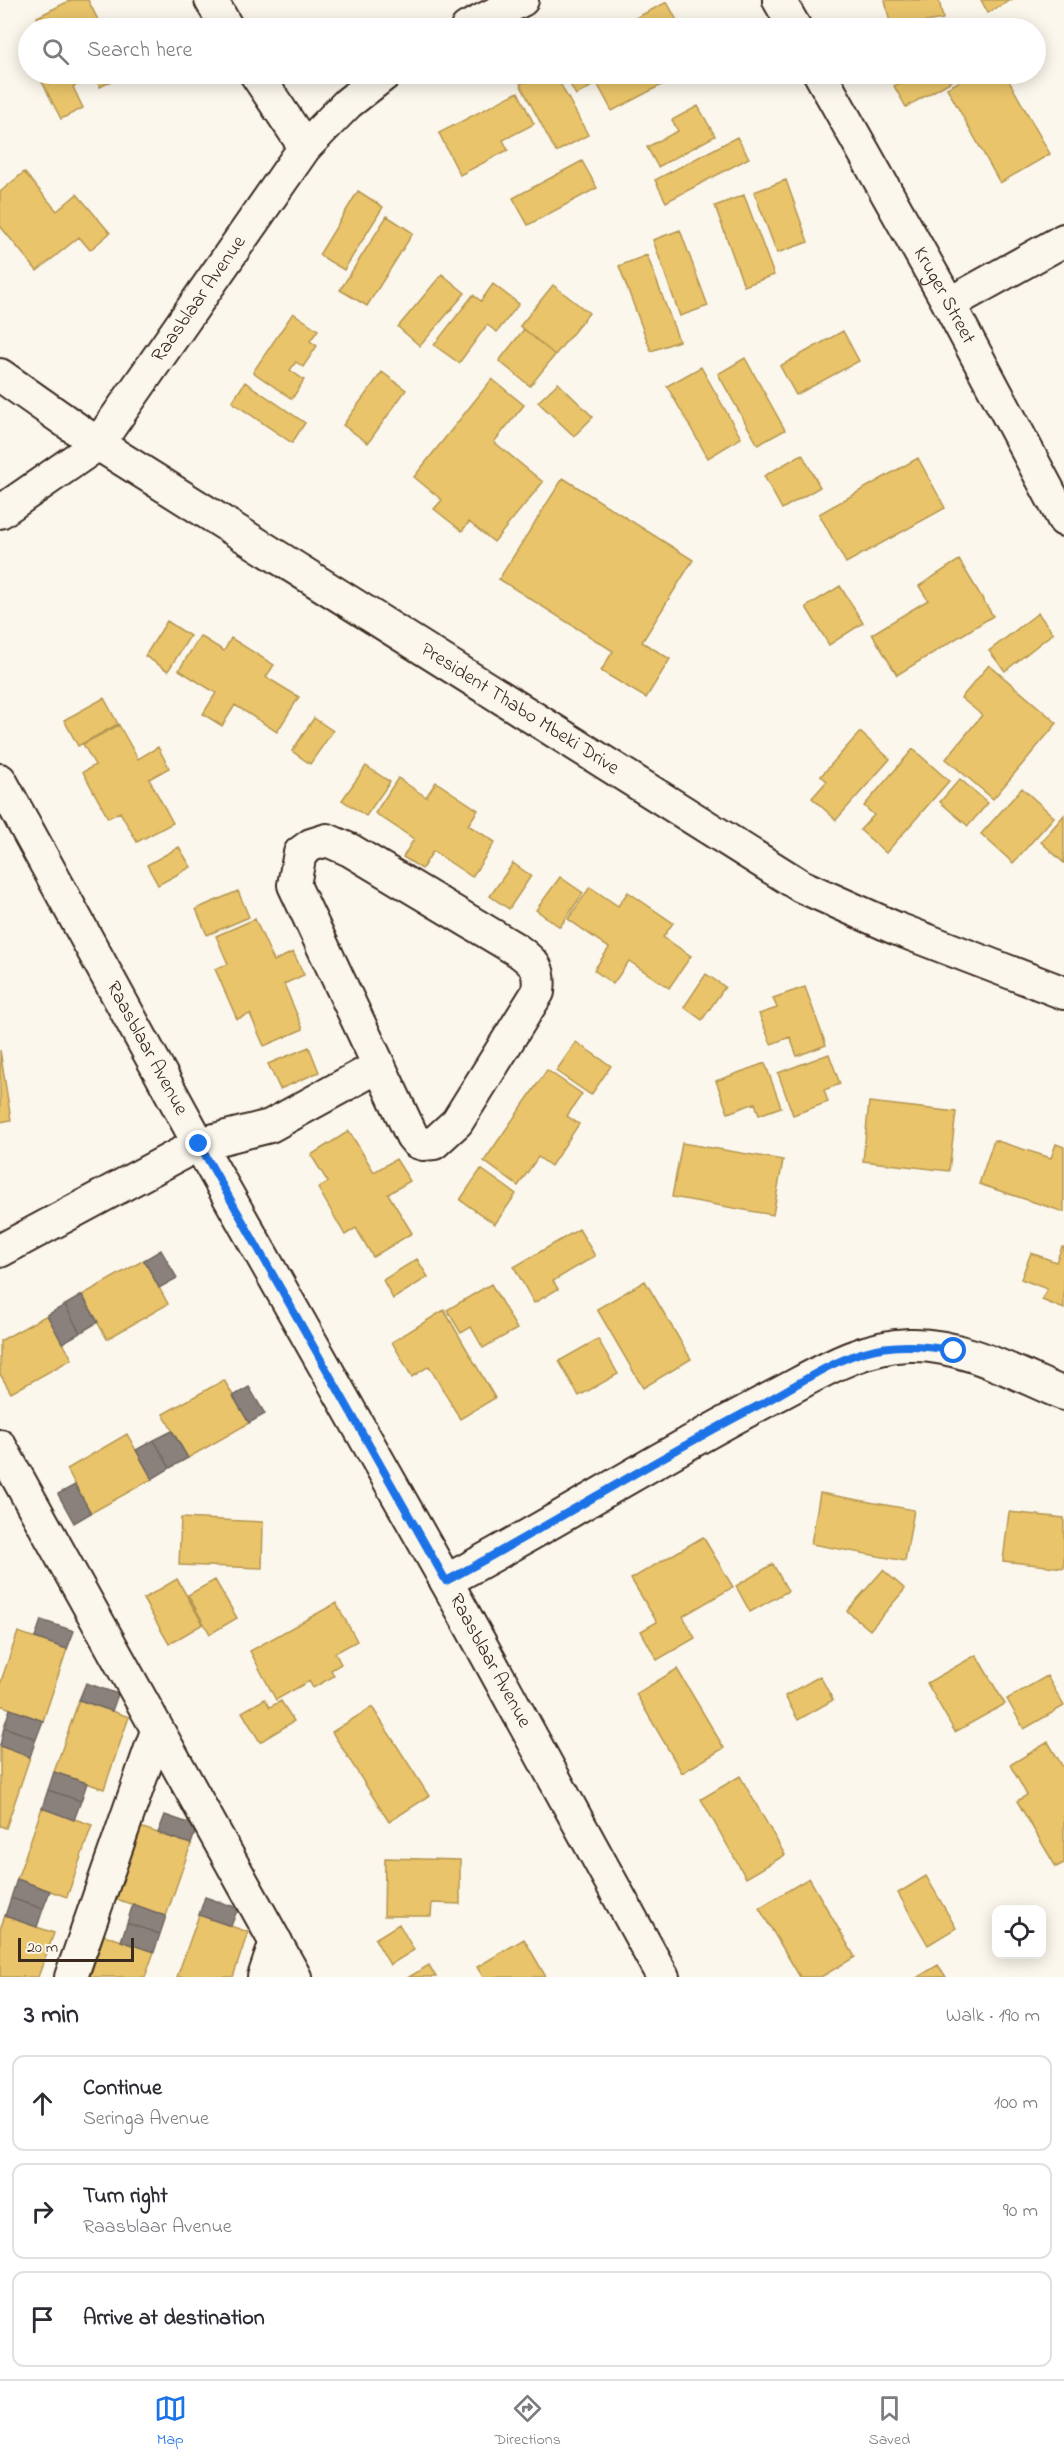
<!DOCTYPE html>
<meta charset="utf-8">
<style>
body{margin:0;font-family:"Indie Flower",sans-serif;background:#f7f7f7;color:#2b2b33}
.controls{position:absolute;right:18px;bottom:18px;display:grid;overflow:hidden;border-radius:12px;box-shadow:0 3px 15px #0003}
.controls button{width:54px;height:54px;display:grid;place-items:center;padding:0;border:0;border-bottom:2px solid #e1e1e2;background:#fff;color:#2b2b33;font:30px sans-serif}
.scale{position:absolute;left:18px;bottom:15px;width:116px;box-sizing:border-box;padding-left:6px;border:3px solid #3b2a1e;border-top:0;font-size:16px;line-height:21px;white-space:nowrap;color:#3b2a1e;-webkit-text-stroke:4px #fbf7ec;paint-order:stroke}
.stop{position:absolute;width:18px;height:18px;margin:-14px;border:4px solid #1a73e8;border-radius:50%;background:#fff}
.stop.end{background:#1a73e8;border-color:#fff;box-shadow:0 2px 6px #0008}
.list{margin:0;padding:0;list-style:none}
h2{display:flex;justify-content:space-between;align-items:center;height:78px;margin:0;padding:0 24px;font-size:26px}
h2 small{font-size:20px;font-weight:400;color:#7c7c81}
.list li{display:grid;grid-template-columns:39px 1fr auto;gap:18px;align-items:center;box-sizing:border-box;height:96px;margin:0 12px 12px;padding:0 12px;border:2px solid #e1e1e2;border-radius:12px}
.list b{display:block;font-size:22px;white-space:nowrap}
.list p{margin:0;font-size:20px;white-space:nowrap;color:#7c7c81}
.list em{font-size:20px;font-style:normal;color:#7c7c81}
.icon{flex:none;width:33px;height:33px;fill:none;stroke:currentColor;stroke-width:2;stroke-linecap:round;stroke-linejoin:round}
.map{position:relative;flex:none;width:1064px;height:1977px;overflow:hidden}
.search{position:absolute;background:#fff;box-shadow:0 3px 15px #0003;left:18px;right:18px;top:18px;height:66px;display:flex;align-items:center;gap:15px;box-sizing:border-box;padding:0 21px;border-radius:33px;color:#7c7c81;font-size:22px}
.sheet{height:402px;background:#fff}
nav{display:flex;justify-content:space-around;align-items:center;box-sizing:border-box;height:84px;border-top:2px solid #e1e1e2;background:#fff;font-size:16px;color:#7c7c81}
nav a{display:grid;justify-items:center;gap:3px}
nav .on{color:#1a73e8}
.map>svg:first-child{display:block}
</style>
<div class="map">
<svg width="1064" height="1977" viewBox="0 0 1064 1977">
<rect width="100%" height="100%" fill="#fbf7ec"/>
<filter id="ink" filterUnits="userSpaceOnUse"><feTurbulence type="fractalNoise" baseFrequency=".0167" numOctaves="2"/><feDisplacementMap in="SourceGraphic" scale="12" xChannelSelector="R" yChannelSelector="G"/><feConvolveMatrix kernelMatrix="1 2 1 2 8 2 1 2 1" color-interpolation-filters="sRGB"/></filter>
<g filter="url(#ink)">
<path fill="#e9c46a" stroke="#b59653" stroke-width="1.5" d="M71,0H88L102,28H42L37,17Z
M885,0H939L943,19L891,28Z
M981,0H1011L988,13Z
M667,2L681,28H616Z
M38,74H125L100,87L94,76L73,87L83,108L61,119Z
M540,74H555L588,135L556,152L520,84Z
M564,74H612V75L576,95Z
M619,74H682L612,111L598,85Z
M915,74H964L906,107L894,86Z
M973,74H1005L1050,154L1000,183L947,88Z
M518,92L534,124L503,140L508,150L460,175L439,133Z
M698,106L715,136L658,167L647,147L678,131L672,120Z
M737,137L749,158L666,202L655,180Z
M582,161L597,188L528,225L513,198Z
M24,172L57,211L77,194L110,233L90,250L79,237L37,271L0,226V192Z
M786,180L808,242L777,253L754,192Z
M358,191L383,207L344,270L319,255Z
M744,195L774,275L744,286L715,206Z
M387,216L413,233L367,306L340,290Z
M680,230L708,306L680,316L653,240Z
M647,255L679,341L651,351L619,266Z
M442,274L465,293L420,346L398,327Z
M493,284L519,304L497,332L487,325L459,363L434,345L473,295L481,301Z
M553,285L589,313L555,355L520,326Z
M293,313L318,330L310,341L317,346L303,367L296,362L290,370L304,380L292,399L253,372Z
M524,329L555,355L530,386L499,361Z
M843,331L859,361L796,395L780,366Z
M745,358L785,430L758,445L718,374Z
M701,367L741,438L708,458L667,386Z
M382,372L406,390L368,443L343,425Z
M492,379L524,405L494,442L543,482L494,542L469,522L462,531L434,509L442,500L414,477Z
M245,382L305,423L292,443L232,402Z
M558,383L593,417L574,436L538,402Z
M802,454L820,487L782,509L764,476Z
M918,458L945,508L846,563L819,514Z
M563,478L693,560L642,642L670,659L646,698L601,671L613,651L499,579Z
M959,560L993,616L897,675L872,634L928,600L919,586Z
M840,586L863,623L829,645L806,607Z
M1038,613L1053,633L1005,671L989,651Z
M167,621L190,636L168,671L145,656Z
M200,636L224,651L231,638L274,665L266,677L299,697L277,732L235,705L222,726L203,714L216,693L179,670Z
M989,665L1057,723L993,799L946,759L982,715L961,698Z
M104,698L118,724L78,746L64,720Z
M314,718L333,731L310,764L292,751Z
M119,725L138,759L158,747L169,768L149,779L173,823L137,842L120,812L108,818L83,772L95,765L83,744Z
M860,732L890,759L836,820L812,798L827,781L821,776Z
M913,749L949,781L886,853L860,830L874,815L864,806Z
M366,766L390,782L366,816L342,800Z
M398,778L426,797L436,782L478,810L468,825L495,842L472,877L433,851L422,869L403,857L414,839L375,813Z
M960,779L988,803L968,826L940,802Z
M1022,788L1054,817L1013,863L981,834Z
M1064,815V863L1041,842Z
M179,847L191,867L158,885L147,865Z
M513,863L531,876L509,909L490,896Z
M560,877L583,893L560,927L536,910Z
M590,887L618,906L628,892L673,923L663,937L691,956L669,988L629,961L613,984L594,970L609,948L568,919Z
M238,891L249,917L207,935L196,909Z
M255,919L274,961L293,952L304,975L284,984L303,1029L264,1046L250,1014L237,1019L215,969L228,964L216,936Z
M706,974L725,987L702,1020L684,1007Z
M805,987L826,1045L797,1056L790,1037L771,1044L759,1014L777,1008L773,998Z
M576,1042L611,1066L591,1095L556,1071Z
M309,1047L319,1072L280,1089L268,1064Z
M0,1050L11,1120L0,1122Z
M829,1054L840,1084L824,1090L828,1102L793,1115L778,1073Z
M765,1063L781,1107L759,1115L755,1103L728,1113L716,1081Z
M547,1070L582,1094L567,1116L579,1124L551,1166L538,1157L518,1186L484,1161Z
M869,1102L956,1112L949,1171L863,1161Z
M349,1131L374,1172L396,1159L410,1181L388,1194L412,1233L373,1257L356,1228L345,1235L318,1188L328,1182L311,1155Z
M994,1140L1051,1158L1056,1144L1064,1147V1212L979,1184Z
M682,1143L783,1160L773,1215L672,1197Z
M481,1169L516,1194L495,1224L460,1200Z
M579,1229L595,1256L553,1281L558,1289L534,1303L514,1267Z
M1062,1247H1064V1309L1042,1300L1047,1289L1021,1279L1031,1253L1056,1262Z
M417,1259L428,1277L393,1299L383,1280Z
M144,1260L168,1304L107,1339L82,1295Z
M645,1281L691,1359L643,1388L597,1309Z
M491,1284L517,1329L483,1348L471,1327L461,1333L447,1310Z
M444,1310L495,1398L460,1419L429,1366L412,1377L392,1342Z
M47,1315L72,1359L11,1393L0,1374V1341Z
M598,1339L618,1374L579,1396L559,1361Z
M224,1380L249,1423L188,1458L163,1414Z
M127,1434L152,1479L91,1513L67,1469Z
M820,1493L914,1510L905,1561L811,1544Z
M1009,1512L1064,1518V1568L1003,1561Z
M181,1518L263,1522L262,1568L179,1565Z
M703,1537L733,1587L683,1616L695,1638L657,1660L641,1631L657,1622L631,1579Z
M773,1564L788,1591L750,1612L736,1586Z
M883,1570L905,1589L870,1630L847,1611Z
M177,1579L203,1624L169,1644L143,1599Z
M215,1580L237,1618L210,1634L188,1595Z
M336,1603L357,1641L335,1653L341,1664L331,1670L334,1676L313,1688L309,1681L276,1700L250,1651Z
M18,1632L67,1649L43,1721L0,1705V1684Z
M976,1655L1005,1704L955,1732L927,1683Z
M677,1669L724,1748L682,1773L636,1694Z
M820,1676L833,1700L798,1720L785,1696Z
M1047,1676L1064,1706L1024,1729L1007,1699Z
M265,1699L270,1707L281,1701L294,1721L260,1742L242,1712Z
M79,1700L129,1717L104,1789L54,1772Z
M372,1707L429,1796L389,1822L332,1732Z
M1048,1742L1064,1769V1863L1056,1867L1017,1801L1027,1795L1010,1765Z
M0,1746L30,1757L6,1828L0,1826Z
M740,1776L785,1855L746,1878L701,1799Z
M42,1808L92,1825L67,1897L17,1879Z
M140,1827L191,1844L166,1916L116,1899Z
M385,1858L460,1860V1904L432,1903L431,1916H384Z
M926,1876L956,1928L928,1945L898,1893Z
M809,1878L855,1957L821,1977H800L759,1908Z
M199,1915L248,1932L233,1977H177Z
M5,1916L54,1933L38,1977H0V1929Z
M399,1924L414,1950L390,1965L375,1939Z
M104,1935L154,1952L145,1977H90Z
M524,1939L546,1977H483L477,1967Z
M429,1965L436,1977H409Z
M938,1965L946,1977H918Z"/>
<path fill="#8a817c" stroke="#726760" stroke-width="1.5" d="M161,1250L177,1278L159,1288L144,1260Z
M82,1295L98,1322L80,1333L65,1305Z
M65,1305L80,1333L62,1343L47,1315Z
M249,1387L265,1414L249,1423L233,1396Z
M172,1431L188,1458L170,1468L154,1440Z
M154,1440L170,1468L152,1479L136,1450Z
M75,1485L91,1513L74,1523L58,1494Z
M41,1620L74,1631L67,1649L35,1638Z
M86,1683L118,1694L112,1711L79,1700Z
M10,1709L43,1721L36,1739L4,1727Z
M4,1727L36,1739L30,1757L0,1746Z
M54,1772L87,1783L81,1801L48,1790Z
M48,1790L81,1801L74,1820L42,1808Z
M165,1815L197,1826L191,1844L158,1833Z
M17,1879L50,1891L43,1909L11,1898Z
M205,1897L238,1908L231,1926L199,1915Z
M11,1898L43,1909L37,1927L5,1916Z
M133,1904L166,1916L160,1934L127,1923Z
M127,1923L160,1934L154,1952L121,1941Z"/>
<g fill="none" stroke-linecap="round" stroke-linejoin="round">
<g stroke="#3b2a1e" stroke-width="36">
<g id="minor">
<path d="M211,0L227,28"/>
<path d="M779,0L795,28"/>
<path d="M467,28L522,0"/>
<path d="M256,74L305,147"/>
<path id="s1" d="M820,74L949,304L1064,520"/>
<path d="M949,304L1064,240"/>
<path id="s2" d="M0,375L98,444L801,886L895,928L1064,993"/>
<path id="s3" d="M0,512L98,444L305,147L348,103L385,74"/>
<path id="s4" d="M0,780L199,1144L446,1581L663,1977"/>
<path d="M327,840L350,850L517,950C535,963 541,969 538,992L457,1122L434,1143L423,1144L417,1142L412,1136L294,885L300,853L311,845Z"/>
<path d="M0,1251L199,1144L270,1126L379,1066"/>
<path d="M0,1446L295,1977"/>
<path d="M446,1581C557,1522 663,1454 775,1396C818,1374 858,1347 909,1345C962,1343 1016,1374 1064,1394"/>
<path d="M71,1977L157,1731"/>
<path d="M264,1977L276,1942"/>
</g>
</g>
<use href="#minor" stroke="#fbf7ec" stroke-width="32"/>
</g>
</g>
<g fill="none" stroke-linecap="round" stroke-linejoin="round" filter="url(#ink)">
<path stroke="#1a73e8" stroke-width="8" d="M199,1144L446,1581C554,1523 658,1457 767,1401C797,1385 832,1361 864,1352C894,1343 924,1345 954,1351"/>
</g>
<g text-anchor="middle" dominant-baseline="central" stroke-width="6" stroke-linejoin="round" paint-order="stroke">
<g font-size="20" fill="#3b2a1e" stroke="#fbf7ec">
<text stroke="none"><textPath href="#s1" startOffset="254">Kruger Street</textPath></text>
<text stroke="none"><textPath href="#s3" startOffset="296">Raasblaar Avenue</textPath></text>
<text stroke="none"><textPath href="#s2" startOffset="618">President Thabo Mbeki Drive</textPath></text>
<text stroke="none"><textPath href="#s4" startOffset="306">Raasblaar Avenue</textPath></text>
<text stroke="none"><textPath href="#s4" startOffset="1008">Raasblaar Avenue</textPath></text>
</g>
</g>
</svg>
<div class="controls">
<button><svg class="icon" aria-label="locate" viewBox="0 0 24 24"><circle cx="12" cy="12" r="6"/><path d="M12 2v4M12 18v4M2 12h4M18 12h4"/></svg></button>
</div>
<div class="scale">20 m</div>
<div class="stop" style="left:954px;top:1351px"></div>
<div class="stop end" style="left:199px;top:1144px"></div>
<div class="search"><svg class="icon" aria-label="search" viewBox="0 0 24 24"><circle cx="10" cy="10" r="6"/><path d="M15 15l6 6"/></svg>Search here</div>
</div>
<section class="sheet">
<h2>3 min<small>Walk · 190 m</small></h2>
<ul class="list">
<li><svg class="icon" aria-label="ahead" viewBox="0 0 24 24"><path d="M12 20V5M6 11l6-6 6 6"/></svg><div><b>Continue</b><p>Seringa Avenue</p></div><em>100 m</em></li>
<li><svg class="icon" aria-label="right" viewBox="0 0 24 24"><path d="M7 20v-9h11M14 6l5 5-5 5"/></svg><div><b>Turn right</b><p>Raasblaar Avenue</p></div><em>90 m</em></li>
<li><svg class="icon" aria-label="arrive" viewBox="0 0 24 24"><path d="M6 21V4h12l-3 4 3 4H6"/></svg><div><b>Arrive at destination</b></div></li>
</ul>
</section>
<nav>
<a class="on"><svg class="icon" aria-label="map" viewBox="0 0 24 24"><path d="M3 6l6-2 6 2 6-2v14l-6 2-6-2-6 2zM9 4v14M15 6v14"/></svg>Map</a>
<a><svg class="icon" aria-label="directions" viewBox="0 0 24 24"><path d="M12 3l9 9-9 9-9-9zM9 14v-3h6M13 9l2 2-2 2"/></svg>Directions</a>
<a><svg class="icon" aria-label="saved" viewBox="0 0 24 24"><path d="M7 4h10v16l-5-4-5 4z"/></svg>Saved</a>
</nav>
